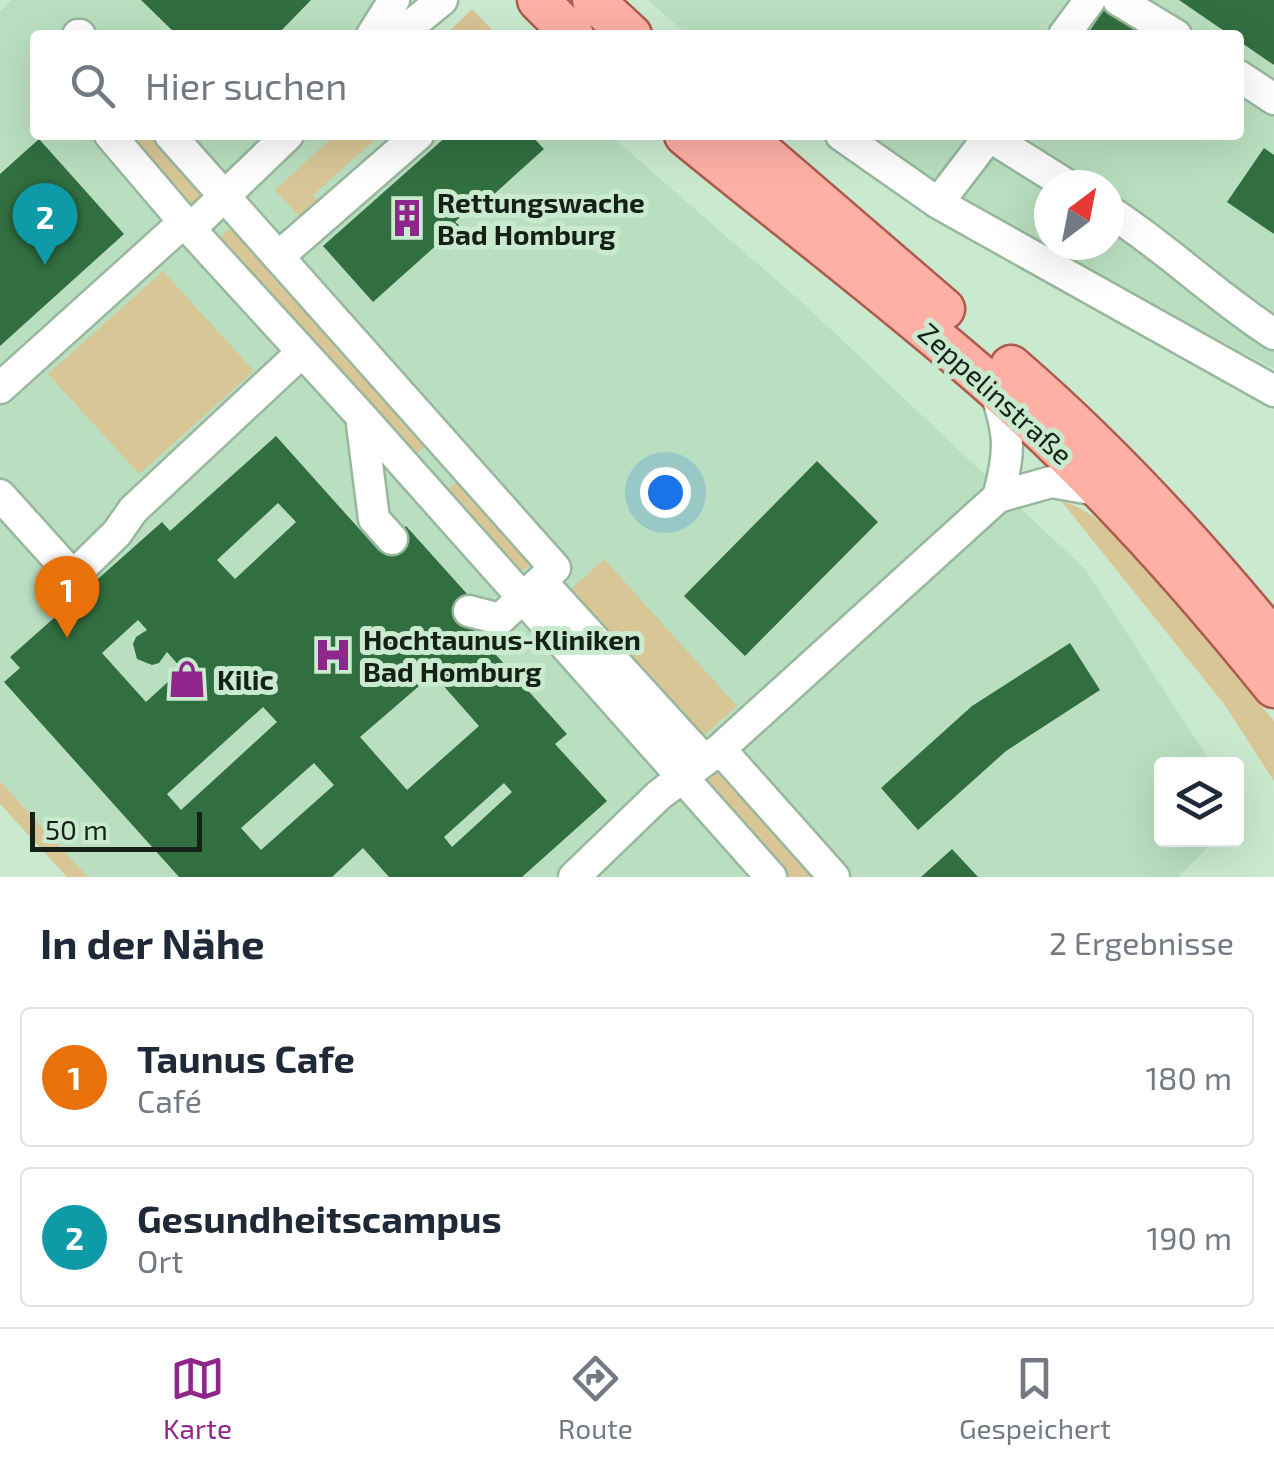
<!DOCTYPE html>
<html lang="de">
<meta charset="utf-8">
<style>
body{margin:0;font-family:"Exo 2",sans-serif;background:#f6f6f7;color:#1f2937}
.controls{position:absolute;right:30px;bottom:30px;display:grid;overflow:hidden;border-radius:10px;box-shadow:0 10px 40px #0002}
.controls button{width:90px;height:90px;display:grid;place-items:center;padding:0;border:0;border-bottom:2px solid #e0e1e3;background:#fff;color:#1f2937;font:50px sans-serif}
.compass{position:absolute;left:1034px;top:170px;width:90px;height:90px;border-radius:50%;background:#fff;box-shadow:0 10px 40px #0002;rotate:32deg}
.scale{position:absolute;left:30px;bottom:25px;width:172px;box-sizing:border-box;padding-left:10px;border:5px solid #152017;border-top:0;font-size:28px;line-height:35px;white-space:nowrap;color:#152017;-webkit-text-stroke:8px #caeacf;paint-order:stroke}
.you{position:absolute;left:665px;top:492px;width:35px;height:35px;margin:-25px;border:8px solid #fff;border-radius:50%;background:#1a73e8;box-shadow:0 0 0 15px #1a73e833}
.badge{display:grid;place-items:center;width:65px;height:65px;border-radius:50%;background:#8f268b;color:#fff;font-size:32px;font-weight:700}
.pin{position:absolute;translate:-50% -82px;filter:drop-shadow(0 2px 5px #0008)}
.pin::after{content:'';position:absolute;top:52px;width:35px;height:30px;background:inherit;clip-path:polygon(0 0,100% 0,50% 100%)}
.list{margin:0;padding:0;list-style:none}
h2{display:flex;justify-content:space-between;align-items:center;height:130px;margin:0;padding:0 40px;font-size:42px}
h2 small{font-size:32px;font-weight:400;color:#747a83}
.list li{display:grid;grid-template-columns:65px 1fr auto;gap:30px;align-items:center;box-sizing:border-box;height:140px;margin:0 20px 20px;padding:0 20px;border:2px solid #e0e1e3;border-radius:10px}
.list b{display:block;font-size:38px;white-space:nowrap}
.list p{margin:0;font-size:32px;white-space:nowrap;color:#747a83}
.list em{font-size:32px;font-style:normal;color:#747a83}
.icon{flex:none;width:55px;height:55px;fill:none;stroke:currentColor;stroke-width:2;stroke-linecap:round;stroke-linejoin:round}
.map{position:relative;flex:none;width:1274px;height:877px;overflow:hidden}
.search{position:absolute;background:#fff;box-shadow:0 10px 40px #0002;left:30px;right:30px;top:30px;height:110px;display:flex;align-items:center;gap:25px;box-sizing:border-box;padding:0 35px;border-radius:10px;color:#747a83;font-size:38px}
.sheet{height:450px;background:#fff}
nav{display:flex;justify-content:space-around;align-items:center;box-sizing:border-box;height:140px;border-top:2px solid #e0e1e3;background:#fff;font-size:28px;color:#747a83}
nav a{display:grid;justify-items:center;gap:5px}
nav .on{color:#8f268b}
.map>svg:first-child{display:block}
</style>
<div class="map">
<svg width="1274" height="877" viewBox="0 0 1274 877">
<rect width="100%" height="100%" fill="#caeacf"/>
<path fill="#badfc0" fill-rule="evenodd" d="M11,0H384L431,35H35V135H610L806,306L1085,569L1212,764H1162V839L1215,840L1178,877H88L0,781V11Z
M648,0H1274V369L991,218L859,135H1239V35H688ZM1049,185H1109V245H1049Z"/>
<path fill="#d8c696" d="M472,9L497,35H445Z
M122,135H156L200,187V198L187,205Z
M335,135H380L313,195L325,209L308,226L275,190Z
M232,228L239,229L427,445L414,456L219,241L226,231Z
M163,271L254,371L139,474L48,374Z
M461,480L533,562L523,570L516,571L448,495L449,488Z
M1062,502C1118,509 1235,673 1274,721V781L1224,704Z
M604,559L737,706L702,737L569,591Z
M720,767L826,877H789L705,781L707,774Z
M0,781L88,877H67L0,804Z"/>
<path fill="#316f40" fill-rule="evenodd" d="M141,0H311L277,35H177Z
M1179,0H1274V65L1239,41V35H1230Z
M1109,2L1157,35H1087Z
M448,135H531L544,149L472,214L468,210L455,222L459,225L373,302L323,246Z
M39,139L124,234L0,346V174Z
M1264,148L1274,155V234L1227,202Z
M276,436L379,551L406,526L477,605L463,618L567,734L555,744L607,801L522,877H389L363,848L332,877H179L4,682L20,668L10,657L162,522L170,531ZM278,503L296,522L235,579L217,560ZM138,620L147,630L136,637L133,644L137,659L152,665L159,663L167,652L182,669L146,702L102,653ZM433,674L479,726L407,790L360,737ZM263,707L277,722L181,810L167,794ZM314,763L334,785L261,850L241,828ZM504,783L512,792L452,847L444,837Z
M817,461L878,522L745,656L684,596Z
M1070,643L1100,690L1006,751L918,830L881,788L972,706Z
M952,849L978,877H921Z"/>
<g fill="none" stroke-linecap="round" stroke-linejoin="round">
<g stroke="#98b79d" stroke-width="35">
<path id="minor" d="M1118,0L1176,35
M78,35H80
M372,35L394,0
M399,35L442,0
M1064,35L1090,0
M1239,76L1274,99
M110,135L190,229L361,416L771,877
M170,135L555,568L500,619L469,611
M841,135L938,203L1274,391
M989,136L1067,185
M938,203L990,135
M1109,211C1167,248 1216,297 1274,334
M190,229L288,135
M278,257L418,135
M0,388L184,222
M994,388C1010,432 1011,452 998,497
M361,416L374,519L392,539
M0,495L73,576L117,533L133,510L301,353
M541,581L704,760
M720,749L834,877
M574,877L659,795L720,749L998,497L1051,482L1103,491"/>
</g>
<g stroke="#ac5b4c" stroke-width="45">
<path id="major" d="M538,0L573,35
M593,0L631,35
M685,135C786,218 891,297 990,384C1094,475 1187,579 1274,687
M742,135L944,309
M1011,366C1107,449 1194,543 1274,641"/>
</g>
<use href="#minor" stroke="#fff" stroke-width="30"/>
<use href="#major" stroke="#feb0a5" stroke-width="40"/>
</g>
<defs>
<g id="building-bare" transform="scale(3)"><path d="M-4-6H4V6H1V3H-1V6H-4ZM-2.5-4.3h1.7v1.8h-1.7ZM.8-4.3h1.7v1.8H.8ZM-2.5-1h1.7V.8h-1.7ZM.8-1h1.7V.8H.8Z" fill="#8f268b" stroke="#caeacf" stroke-width="2.5" paint-order="stroke"/></g>
<g id="hospital-bare" transform="scale(3)"><path d="M-5-5h3v3.5h4V-5h3V5h-3V1.5h-4V5h-3Z" fill="#8f268b" stroke="#caeacf" stroke-width="2.5" paint-order="stroke"/></g>
<g id="shop-bare" transform="scale(3)"><path d="M-5-2.5h2.3a2.7 3.5 0 0 1 5.4 0H5L5.5 6h-11ZM-1.5-2.5h3a1.5 2.3 0 0 0-3 0Z" fill="#8f268b" stroke="#caeacf" stroke-width="2.5" paint-order="stroke"/></g>
</defs>
<g fill-rule="evenodd">
<use href="#building-bare" x="407" y="218"/>
<use href="#hospital-bare" x="333" y="655"/>
<use href="#shop-bare" x="187" y="679"/>
</g>
<g text-anchor="middle" dominant-baseline="central" stroke-width="10" stroke-linejoin="round" paint-order="stroke">
<g font-size="28" font-weight="bold" fill="#152017" stroke="#caeacf" text-anchor="start">
<text x="437" y="202">Rettungswache<tspan x="437" dy="32">Bad Homburg</tspan></text>
<text x="363" y="639">Hochtaunus-Kliniken<tspan x="363" dy="32">Bad Homburg</tspan></text>
<text x="217" y="679">Kilic</text>
</g>
<g font-size="28" fill="#152017" stroke="#caeacf">
<text transform="translate(996 393) rotate(42)">Zeppelinstraße</text>
</g>
</g>
</svg>
<div class="controls">
<button><svg class="icon" aria-label="layers" viewBox="0 0 24 24"><path d="M12 4l9 5-9 5-9-5zM3 14l9 5 9-5"/></svg></button>
</div>
<svg class="compass" viewBox="-18 -18 36 36"><path d="M0-13l5 13h-10z" fill="#e53935"/><path d="M0 13l5-13h-10z" fill="#747a83"/></svg>
<div class="scale">50 m</div>
<div class="you"></div>
<div class="pin badge" style="left:67px;top:638px;background:#e8710a">1</div>
<div class="pin badge" style="left:45px;top:265px;background:#0f9aa8">2</div>
<div class="search"><svg class="icon" aria-label="search" viewBox="0 0 24 24"><circle cx="10" cy="10" r="6"/><path d="M15 15l6 6"/></svg>Hier suchen</div>
</div>
<section class="sheet">
<h2>In der Nähe<small>2 Ergebnisse</small></h2>
<ul class="list">
<li><span class="badge" style="background:#e8710a">1</span><div><b>Taunus Cafe</b><p>Café</p></div><em>180 m</em></li>
<li><span class="badge" style="background:#0f9aa8">2</span><div><b>Gesundheitscampus</b><p>Ort</p></div><em>190 m</em></li>
</ul>
</section>
<nav>
<a class="on"><svg class="icon" aria-label="map" viewBox="0 0 24 24"><path d="M3 6l6-2 6 2 6-2v14l-6 2-6-2-6 2zM9 4v14M15 6v14"/></svg>Karte</a>
<a><svg class="icon" aria-label="directions" viewBox="0 0 24 24"><path d="M12 3l9 9-9 9-9-9zM9 14v-3h6M13 9l2 2-2 2"/></svg>Route</a>
<a><svg class="icon" aria-label="saved" viewBox="0 0 24 24"><path d="M7 4h10v16l-5-4-5 4z"/></svg>Gespeichert</a>
</nav>
